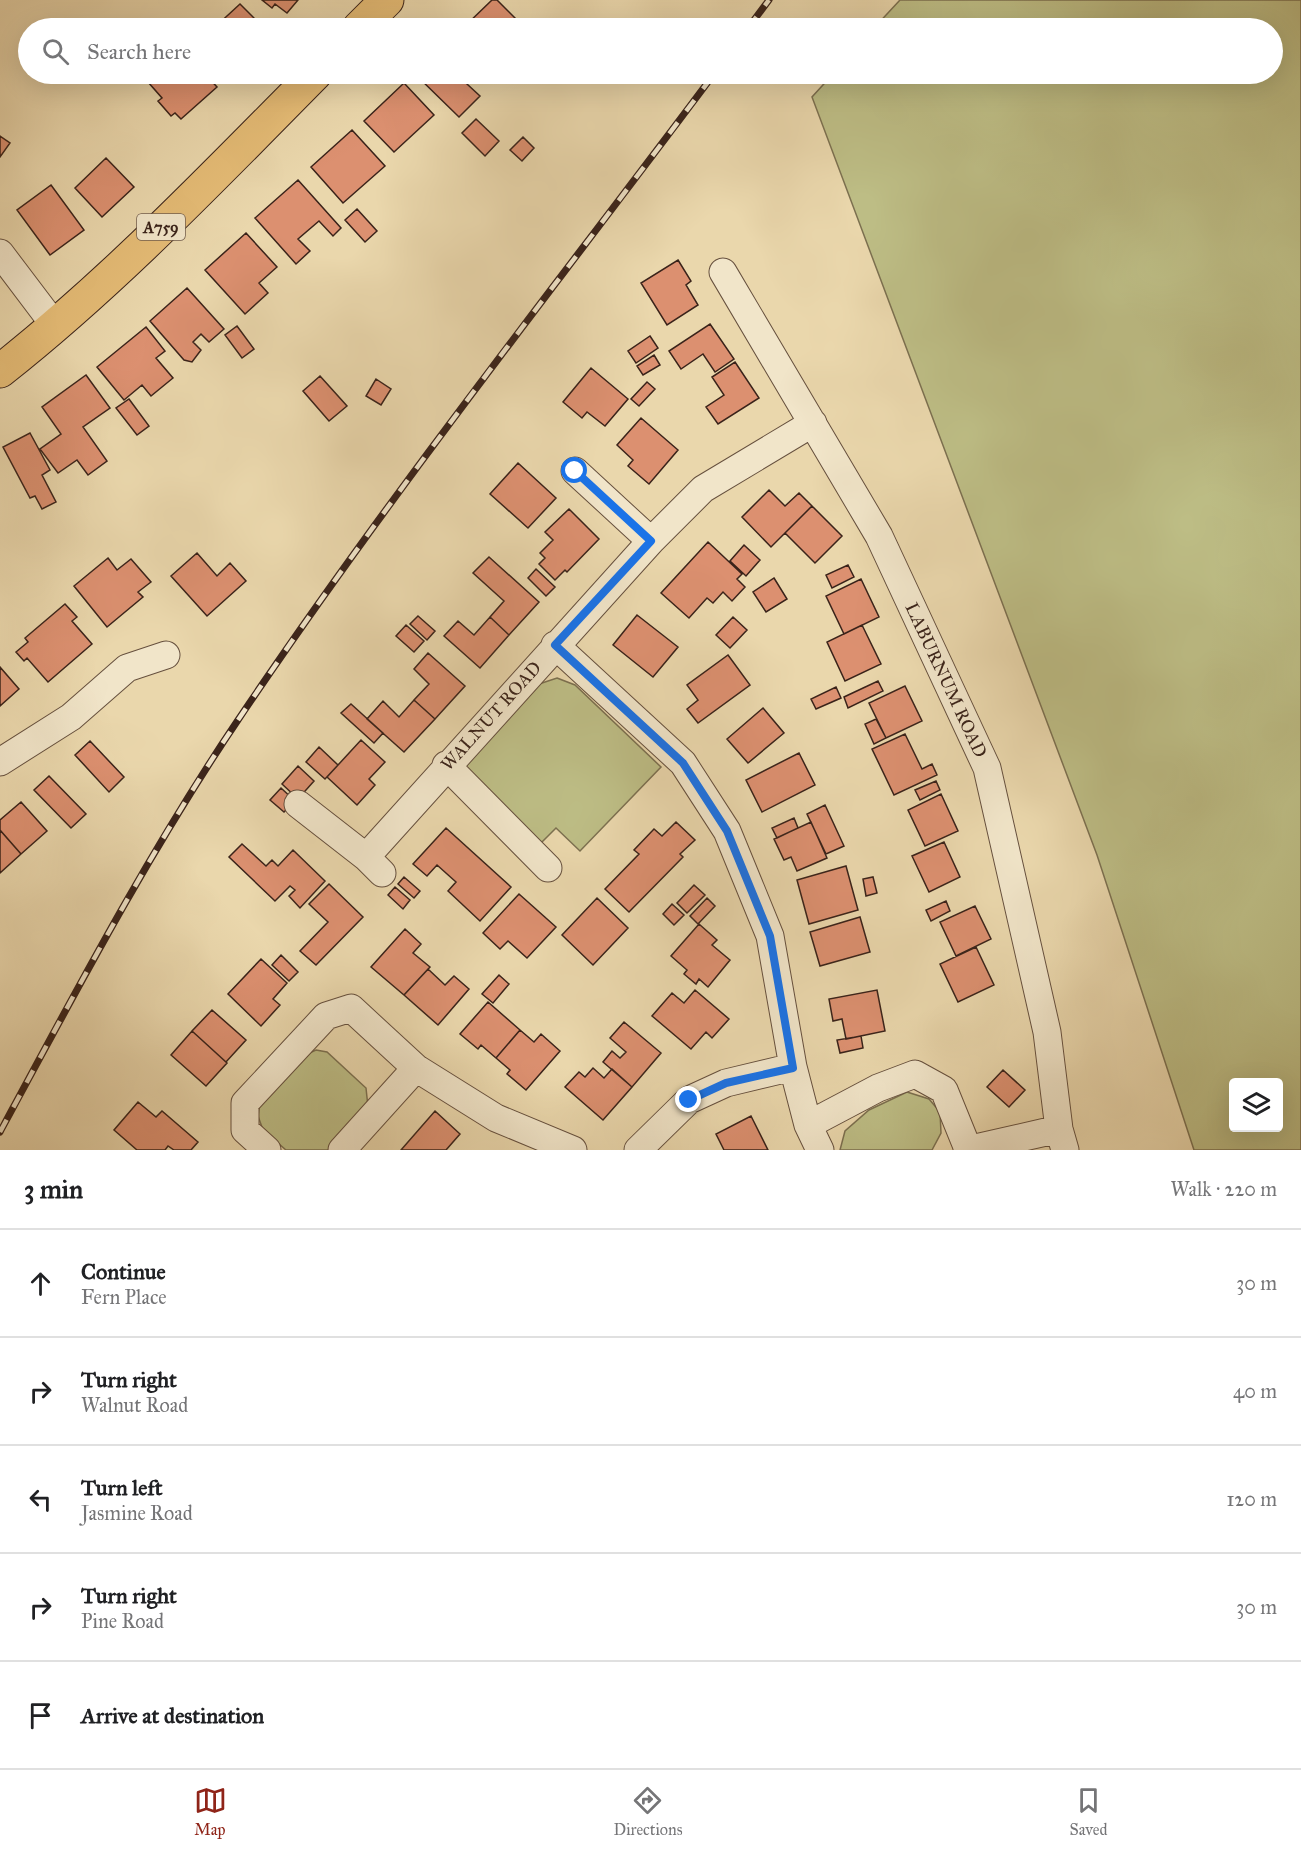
<!DOCTYPE html>
<meta charset="utf-8">
<style>
body{margin:0;font-family:"IM FELL Great Primer",serif;background:#f2f2f2;color:#202124}
.controls{position:absolute;right:18px;bottom:18px;display:grid;overflow:hidden;border-radius:6px;box-shadow:0 6px 24px #0002}
.controls button{width:54px;height:54px;display:grid;place-items:center;padding:0;border:0;border-bottom:2px solid #e0e0e0;background:#fff;color:#202124;font:30px sans-serif}
.stop{position:absolute;width:18px;height:18px;margin:-14px;border:4px solid #1a73e8;border-radius:50%;background:#fff}
.stop.end{background:#1a73e8;border-color:#fff;box-shadow:0 2px 6px #0008}
.list{margin:0;padding:0;list-style:none}
h2{display:flex;justify-content:space-between;align-items:center;height:78px;margin:0;padding:0 24px;font-size:26px}
h2 small{font-size:20px;font-weight:400;color:#757577}
.list li{display:grid;grid-template-columns:39px 1fr auto;gap:18px;align-items:center;box-sizing:border-box;height:108px;padding:0 24px;border-top:2px solid #e0e0e0}
.list b{display:block;font-size:22px;white-space:nowrap}
.list p{margin:0;font-size:20px;white-space:nowrap;color:#757577}
.list em{font-size:20px;font-style:normal;color:#757577}
.icon{flex:none;width:33px;height:33px;fill:none;stroke:currentColor;stroke-width:2;stroke-linecap:round;stroke-linejoin:round}
.map{position:relative;flex:none;width:1301px;height:1150px;overflow:hidden}
.search{position:absolute;background:#fff;box-shadow:0 6px 24px #0002;left:18px;right:18px;top:18px;height:66px;display:flex;align-items:center;gap:15px;box-sizing:border-box;padding:0 21px;border-radius:33px;color:#757577;font-size:22px}
.sheet{height:618px;background:#fff}
nav{display:flex;justify-content:space-around;align-items:center;box-sizing:border-box;height:84px;border-top:2px solid #e0e0e0;background:#fff;font-size:16px;color:#757577}
nav a{display:grid;justify-items:center;gap:3px}
nav .on{color:#8f2418}
.map>svg:first-child{display:block}
</style>
<div class="map">
<svg width="1301" height="1150" viewBox="0 0 1301 1150">
<rect width="100%" height="100%" fill="#ead7ac"/>
<filter id="stains"><feTurbulence type="fractalNoise" baseFrequency=".00333" numOctaves="4"/><feColorMatrix values="0 0 0 0 .2 0 0 0 0 .09 0 0 0 0 .02 0 0 0 .5 -.17"/></filter>
<radialGradient id="worn" r=".72"><stop offset=".6" stop-color="#630" stop-opacity="0"/><stop offset="1" stop-color="#630" stop-opacity=".3"/></radialGradient>
<path fill="#bdbd85" stroke="#7c7050" stroke-width="1.5" fill-rule="evenodd" d="M900,0H1301V1150H1194L1097,855L812,97L833,74H1272V28H874ZM1278,1082V1128H1234V1082Z
M557,678L575,685L661,767L580,851L556,828L541,843L471,777L465,764L533,686Z
M316,1050L327,1052L366,1088L368,1107L332,1150H286L263,1130L258,1116L260,1102L303,1056Z
M907,1092L929,1099L940,1112L941,1133L932,1150H840L845,1131L869,1110Z"/>
<path fill="#dc9070" stroke="#3a231a" stroke-width="1.5" d="M262,0H298L287,13L275,4L272,8Z
M492,0H497L525,28H463Z
M240,4L264,28H214Z
M157,74H205L217,87L181,119L175,113L171,116L158,101L162,98L148,82Z
M477,74L467,84L480,96L459,117L416,75Z
M404,83L434,115L394,152L364,121Z
M476,119L499,141L485,156L462,133Z
M352,130L385,166L343,203L311,167Z
M0,136L10,143L0,157Z
M523,137L534,148L522,161L510,150Z
M106,158L134,187L102,217L75,188Z
M298,180L341,228L333,236L319,221L298,239L310,251L296,264L255,218Z
M51,185L84,230L50,255L17,210Z
M357,209L377,231L365,242L345,220Z
M246,233L277,267L259,283L268,293L245,314L205,270Z
M678,260L691,281L686,285L698,305L667,325L641,283Z
M187,288L224,329L209,342L201,334L193,342L201,350L192,362L184,360L150,321Z
M710,324L734,359L715,372L703,354L681,369L669,351Z
M237,326L254,349L242,358L225,335Z
M146,327L165,351L156,358L173,378L151,396L142,385L124,400L97,367Z
M650,336L658,348L636,363L628,351Z
M654,355L660,365L643,375L637,366Z
M735,362L759,398L718,424L706,407L724,395L712,377Z
M591,368L628,399L605,426L587,412L582,418L563,402Z
M86,375L110,408L83,427L107,461L88,475L77,460L58,473L40,449L61,434L42,407Z
M320,376L347,406L329,421L303,391Z
M376,379L391,389L381,405L366,396Z
M647,382L655,389L639,406L631,399Z
M129,399L149,426L137,435L116,408Z
M641,418L678,450L649,484L628,466L633,460L617,445Z
M30,433L50,470L42,475L56,502L42,509L35,496L30,498L3,447Z
M518,463L556,498L528,528L490,494Z
M769,490L785,506L799,493L812,506L771,547L742,517Z
M812,506L842,536L815,563L785,533Z
M569,509L599,539L567,572L565,570L555,580L539,564L545,558L540,553L553,540L545,532Z
M708,542L742,574L737,579L745,587L732,601L723,592L713,603L707,598L689,618L661,593Z
M744,545L760,560L746,576L730,561Z
M197,553L217,576L230,563L246,581L207,616L171,576Z
M489,557L539,602L509,635L490,617L504,601L473,573Z
M108,558L117,570L131,559L151,582L138,592L143,597L107,627L74,586Z
M848,565L854,577L832,588L826,575Z
M536,569L555,587L546,596L528,578Z
M774,578L787,599L766,612L753,592Z
M861,579L879,617L844,634L826,596Z
M65,604L77,617L72,621L92,644L48,682L27,658L24,661L16,652L28,642L25,638Z
M637,615L678,647L653,677L613,645Z
M418,616L435,631L427,640L410,624Z
M490,617L509,635L480,668L444,636L458,621L474,635Z
M733,617L747,630L730,648L716,635Z
M406,625L424,641L414,652L396,636Z
M862,625L881,664L845,681L827,642Z
M428,653L465,686L435,719L414,700L429,684L414,669Z
M728,655L750,685L698,723L687,709L698,700L687,685Z
M0,667L19,689L0,706Z
M878,681L883,691L848,708L844,697Z
M905,686L922,721L886,738L869,703Z
M836,687L841,698L816,709L811,699Z
M414,700L435,719L404,752L367,719L383,701L399,717Z
M351,704L383,733L374,743L341,713Z
M763,708L784,733L748,763L727,739Z
M876,719L886,738L874,744L865,724Z
M905,734L922,769L932,764L937,775L894,795L872,749Z
M361,740L385,762L369,779L375,785L357,805L327,777Z
M90,741L124,777L109,792L75,755Z
M319,747L338,765L325,779L306,762Z
M799,753L815,785L762,812L746,780Z
M298,766L314,781L298,799L282,784Z
M49,776L86,814L71,828L34,790Z
M936,781L940,790L920,800L915,790Z
M281,788L295,801L284,812L270,800Z
M941,794L958,831L925,846L908,810Z
M21,802L47,831L21,854L0,830V820Z
M825,805L844,846L826,854L807,814Z
M794,818L798,828L777,838L772,828Z
M676,822L695,840L680,854L683,857L629,912L605,889L639,854L634,850L654,829L662,836Z
M811,822L827,858L797,871L791,857L784,860L774,839Z
M446,828L511,887L480,921L448,891L456,882L437,865L427,876L413,864Z
M0,830L21,854L0,873Z
M944,842L960,877L929,892L912,856Z
M242,844L266,866L272,860L278,866L293,850L325,881L300,908L289,896L295,890L290,886L275,901L229,857Z
M846,866L858,910L809,924L797,880Z
M404,877L420,891L414,898L398,884Z
M873,877L877,893L866,896L863,879Z
M329,884L363,917L316,965L300,951L328,922L309,904Z
M694,885L705,895L687,913L677,903Z
M395,887L410,900L403,909L388,895Z
M519,894L556,927L527,958L508,941L500,949L483,933Z
M597,898L628,928L593,965L562,935Z
M707,898L715,906L698,924L690,916Z
M946,901L950,911L931,921L926,910Z
M672,904L684,915L674,925L663,914Z
M975,906L991,939L956,956L940,922Z
M860,917L870,952L820,966L810,932Z
M699,924L717,940L712,945L730,960L708,987L699,979L696,984L684,974L687,970L671,956Z
M405,929L421,944L413,953L430,967L404,995L371,967Z
M976,947L994,985L958,1002L940,964Z
M281,955L298,972L289,981L272,965Z
M261,959L287,983L273,999L280,1005L261,1026L228,994Z
M428,969L445,985L454,976L469,989L438,1025L404,995Z
M499,975L509,984L493,1003L482,994Z
M695,990L729,1019L712,1038L706,1032L691,1049L652,1016L672,993L684,1003Z
M877,990L885,1031L846,1039L842,1019L833,1021L829,999Z
M488,1002L520,1030L496,1058L481,1045L478,1049L460,1034Z
M212,1010L246,1040L226,1062L192,1031Z
M624,1022L661,1053L632,1087L603,1062L612,1051L620,1058L626,1052L610,1038Z
M520,1030L534,1042L541,1034L560,1051L526,1090L507,1074L510,1070L496,1058Z
M192,1031L227,1063L206,1086L171,1055Z
M861,1036L863,1048L840,1053L837,1040Z
M593,1068L604,1078L612,1069L632,1087L603,1120L565,1087L579,1072L585,1077Z
M1003,1070L1025,1090L1009,1107L987,1087Z
M138,1102L156,1117L162,1111L198,1142L191,1150H174L168,1146L165,1150H137L114,1130Z
M435,1111L460,1134L446,1150H401Z
M751,1116L768,1150H724L716,1134Z"/>
<g fill="none" stroke-linecap="round" stroke-linejoin="round">
<g stroke="#66503e" stroke-width="29">
<path id="minor" d="M0,253L56,327
M723,272L879,536L987,768L1047,1032L1059,1129L1065,1150
M575,471L651,541
M555,645L683,763L727,831L770,936L793,1067L808,1125L820,1150
M0,762L71,717L127,668L166,655
M446,765L548,868
M298,804L366,857L382,873
M366,857L651,541L703,489L813,423
M808,1125L878,1088L915,1074L944,1090L968,1149
M267,1150L245,1130V1103L326,1016L351,1008L416,1068L496,1118L573,1150
M342,1150L416,1068
M638,1150L689,1100L726,1083L793,1067
M967,1150L1059,1129"/>
</g>
<g stroke="#3a231a" stroke-width="35">
<path id="primary" d="M359,28L387,0
M0,371C113,282 214,176 315,74"/>
</g>
<use href="#minor" stroke="#f1e5c9" stroke-width="27"/>
<use href="#primary" stroke="#e5bc76" stroke-width="33"/>
<g stroke="#3a231a" stroke-width="7">
<path id="rail" d="M748,28L769,0
M0,1132C75,993 149,852 238,720C387,498 554,288 714,74"/>
</g>
<use href="#rail" stroke="#f1e5c9" stroke-width="4.5" stroke-dasharray="14" stroke-linecap="butt"/>
</g>
<g fill="none" stroke-linecap="round" stroke-linejoin="round">
<path stroke="#1a73e8" stroke-width="8" d="M575,471L651,541L555,645L683,763L727,831L770,936L793,1068L726,1083L689,1100"/>
</g>
<g text-anchor="middle" dominant-baseline="central" stroke-width="4.5" stroke-linejoin="round" paint-order="stroke">
<rect fill="#f1e5c9" stroke="#715d4e" stroke-width="1.5" x="137" y="214" width="48" height="26" rx="4.5"/>
<g font-size="16" font-weight="bold" fill="#3a231a">
<text x="161" y="227">A759</text>
</g>
<g font-size="18" fill="#3a231a" stroke="#f1e5c9">
<text transform="translate(946 680) rotate(65)">LABURNUM ROAD</text>
<text transform="translate(491 716) rotate(-48)">WALNUT ROAD</text>
</g>
</g>
<rect width="100%" height="100%" filter="url(#stains)"/>
<rect width="100%" height="100%" fill="url(#worn)"/>
</svg>
<div class="controls">
<button><svg class="icon" aria-label="layers" viewBox="0 0 24 24"><path d="M12 4l9 5-9 5-9-5zM3 14l9 5 9-5"/></svg></button>
</div>
<div class="stop" style="left:575px;top:471px"></div>
<div class="stop end" style="left:689px;top:1100px"></div>
<div class="search"><svg class="icon" aria-label="search" viewBox="0 0 24 24"><circle cx="10" cy="10" r="6"/><path d="M15 15l6 6"/></svg>Search here</div>
</div>
<section class="sheet">
<h2>3 min<small>Walk · 220 m</small></h2>
<ul class="list">
<li><svg class="icon" aria-label="ahead" viewBox="0 0 24 24"><path d="M12 20V5M6 11l6-6 6 6"/></svg><div><b>Continue</b><p>Fern Place</p></div><em>30 m</em></li>
<li><svg class="icon" aria-label="right" viewBox="0 0 24 24"><path d="M7 20v-9h11M14 6l5 5-5 5"/></svg><div><b>Turn right</b><p>Walnut Road</p></div><em>40 m</em></li>
<li><svg class="icon" aria-label="left" viewBox="0 0 24 24"><path d="M17 20v-9H6M10 6l-5 5 5 5"/></svg><div><b>Turn left</b><p>Jasmine Road</p></div><em>120 m</em></li>
<li><svg class="icon" aria-label="right" viewBox="0 0 24 24"><path d="M7 20v-9h11M14 6l5 5-5 5"/></svg><div><b>Turn right</b><p>Pine Road</p></div><em>30 m</em></li>
<li><svg class="icon" aria-label="arrive" viewBox="0 0 24 24"><path d="M6 21V4h12l-3 4 3 4H6"/></svg><div><b>Arrive at destination</b></div></li>
</ul>
</section>
<nav>
<a class="on"><svg class="icon" aria-label="map" viewBox="0 0 24 24"><path d="M3 6l6-2 6 2 6-2v14l-6 2-6-2-6 2zM9 4v14M15 6v14"/></svg>Map</a>
<a><svg class="icon" aria-label="directions" viewBox="0 0 24 24"><path d="M12 3l9 9-9 9-9-9zM9 14v-3h6M13 9l2 2-2 2"/></svg>Directions</a>
<a><svg class="icon" aria-label="saved" viewBox="0 0 24 24"><path d="M7 4h10v16l-5-4-5 4z"/></svg>Saved</a>
</nav>
